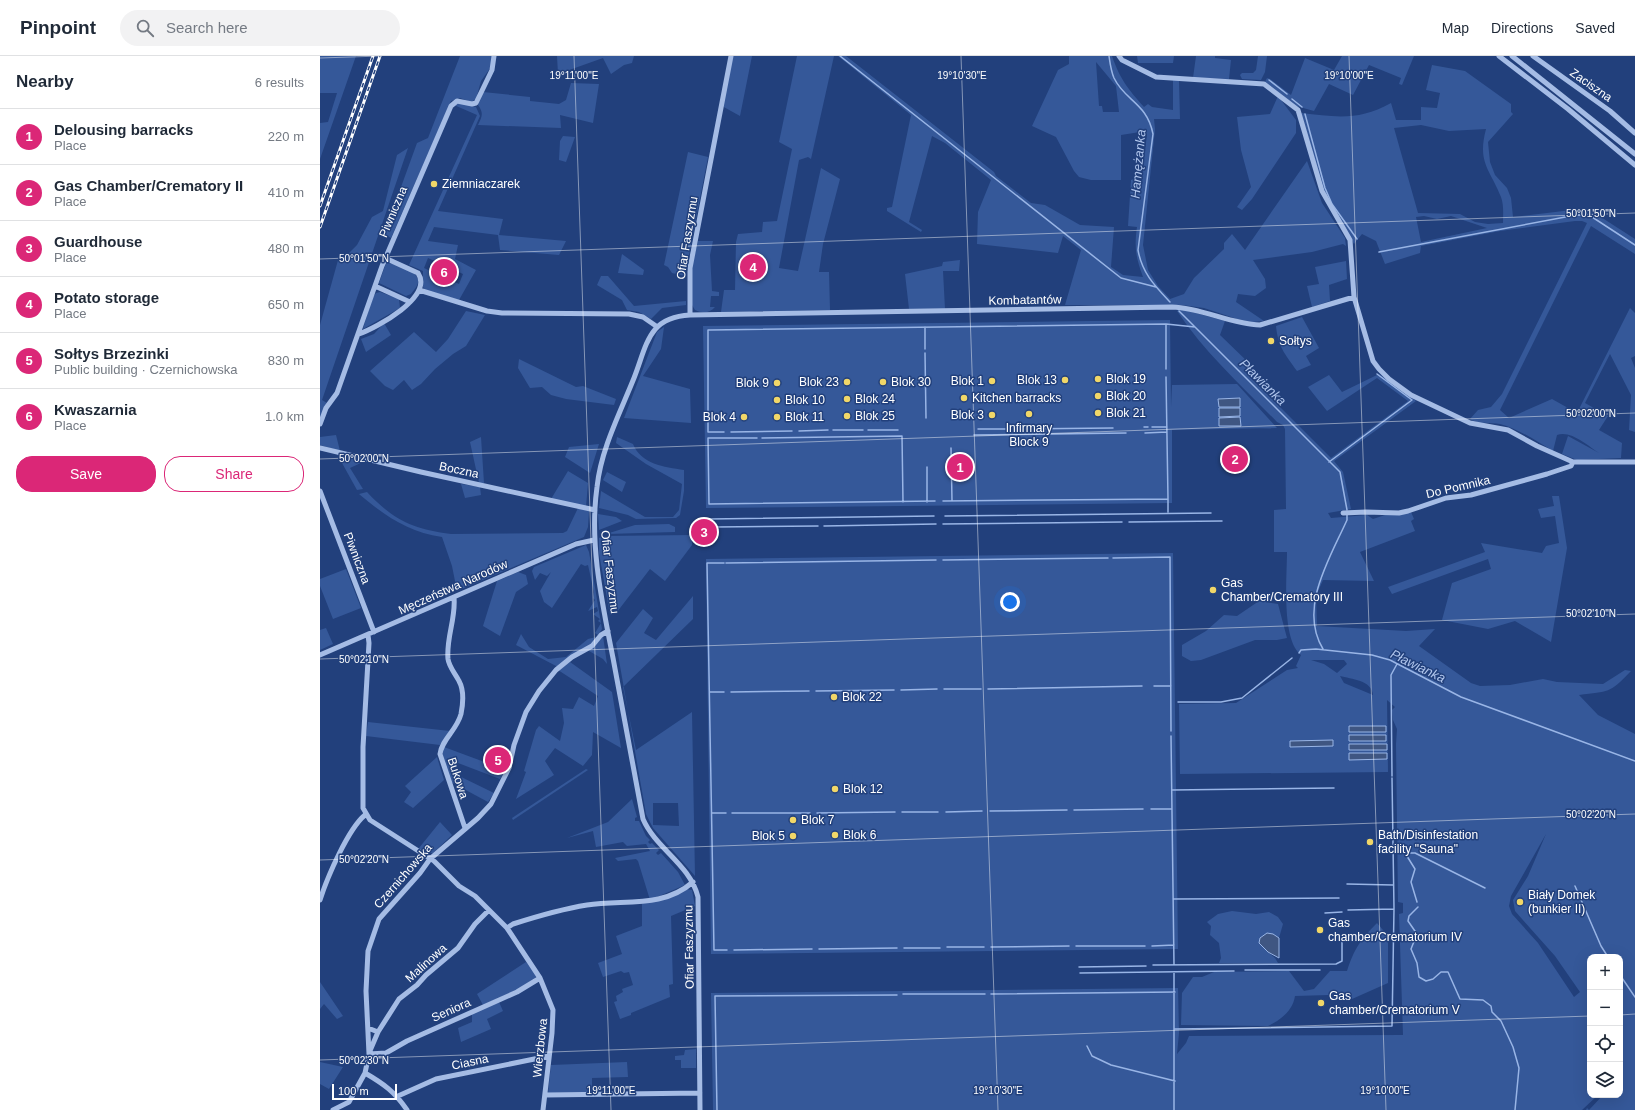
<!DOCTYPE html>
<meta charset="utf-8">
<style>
body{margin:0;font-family:Arial,sans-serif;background:#f2f2f3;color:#1f2937}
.controls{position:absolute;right:12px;bottom:12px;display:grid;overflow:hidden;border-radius:8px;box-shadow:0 4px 16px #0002}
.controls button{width:36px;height:36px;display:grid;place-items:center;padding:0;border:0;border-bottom:1px solid #e0e1e3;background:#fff;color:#1f2937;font:20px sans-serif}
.scale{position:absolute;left:12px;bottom:10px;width:65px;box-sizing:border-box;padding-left:4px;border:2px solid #fff;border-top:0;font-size:11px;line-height:14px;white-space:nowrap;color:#fff;-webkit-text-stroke:3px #22407c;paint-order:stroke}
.you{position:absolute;left:690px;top:546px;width:14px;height:14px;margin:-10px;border:3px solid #fff;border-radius:50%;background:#1a73e8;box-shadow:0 0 0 6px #1a73e833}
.badge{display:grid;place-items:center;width:26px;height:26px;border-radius:50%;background:#db2777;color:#fff;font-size:13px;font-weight:700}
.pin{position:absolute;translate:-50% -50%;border:2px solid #fff;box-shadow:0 1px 4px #0006}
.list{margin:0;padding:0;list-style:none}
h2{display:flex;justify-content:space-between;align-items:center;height:52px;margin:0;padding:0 16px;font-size:17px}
h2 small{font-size:13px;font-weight:400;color:#747a83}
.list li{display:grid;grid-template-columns:26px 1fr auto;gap:12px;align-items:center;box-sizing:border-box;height:56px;padding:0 16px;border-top:1px solid #e0e1e3}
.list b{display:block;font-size:15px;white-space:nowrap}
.list p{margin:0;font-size:13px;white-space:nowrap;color:#747a83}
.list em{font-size:13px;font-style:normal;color:#747a83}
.actions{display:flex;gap:8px;padding:12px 16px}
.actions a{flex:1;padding:9px 0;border:1px solid #db2777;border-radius:16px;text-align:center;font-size:14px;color:#db2777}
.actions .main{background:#db2777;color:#fff}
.icon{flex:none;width:22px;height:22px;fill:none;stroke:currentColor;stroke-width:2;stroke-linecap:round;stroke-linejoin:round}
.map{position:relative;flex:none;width:1315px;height:1054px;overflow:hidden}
header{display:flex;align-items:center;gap:24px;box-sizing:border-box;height:56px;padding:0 20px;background:#fff;border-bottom:1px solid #e0e1e3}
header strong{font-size:19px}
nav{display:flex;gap:22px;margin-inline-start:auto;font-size:14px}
.search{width:280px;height:36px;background:#f2f2f3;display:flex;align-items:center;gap:10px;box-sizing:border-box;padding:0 14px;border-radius:22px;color:#747a83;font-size:15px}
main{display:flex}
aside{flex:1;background:#fff}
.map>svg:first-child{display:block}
</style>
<header>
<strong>Pinpoint</strong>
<div class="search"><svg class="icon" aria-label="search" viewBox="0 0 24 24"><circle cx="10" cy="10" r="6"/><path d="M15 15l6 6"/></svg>Search here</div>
<nav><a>Map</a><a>Directions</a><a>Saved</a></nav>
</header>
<main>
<aside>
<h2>Nearby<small>6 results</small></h2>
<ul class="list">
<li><span class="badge">1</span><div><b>Delousing barracks</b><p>Place</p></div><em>220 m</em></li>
<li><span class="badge">2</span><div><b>Gas Chamber/Crematory II</b><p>Place</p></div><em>410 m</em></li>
<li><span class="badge">3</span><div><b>Guardhouse</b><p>Place</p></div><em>480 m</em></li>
<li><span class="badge">4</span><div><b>Potato storage</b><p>Place</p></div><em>650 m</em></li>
<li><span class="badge">5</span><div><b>Sołtys Brzezinki</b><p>Public building · Czernichowska</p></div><em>830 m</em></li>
<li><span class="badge">6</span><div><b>Kwaszarnia</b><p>Place</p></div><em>1.0 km</em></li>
</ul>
<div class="actions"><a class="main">Save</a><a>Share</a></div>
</aside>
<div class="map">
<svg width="1315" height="1054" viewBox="0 0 1315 1054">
<rect width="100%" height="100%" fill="#22407c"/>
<path fill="#355899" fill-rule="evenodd" d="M0,0H36L0,103V67L8,66L17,37H0Z
M140,0H172L171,11L161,25L156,43L151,46L140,42L131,45L71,182L64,178L97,87L108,82Z
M237,0H314L312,7L304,9L291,18L283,2L238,18Z
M413,0H432L420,60L402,50Z
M477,0H514L491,103L488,101L479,104L459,212L478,215L501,112L520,123L503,188L499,216H509L510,254L401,256L404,234H415L416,186L418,178L442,176L443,166L457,165L472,93L459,86Z
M518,0H526L674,116L676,120L711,147L725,149L760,169L794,171L791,211L803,219L823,221C816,202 814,192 817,171L808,170L811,124L822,120L827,78L820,76L801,79V124H771L759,121L754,115L736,81L712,70L738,14L749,8V0H792C800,23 808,33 824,51L828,48L832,51L853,54V24H859L860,63H834L835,73L823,189L828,214L838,230L850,243L864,238L874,222L904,193V187L912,178L925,194L987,105L1002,147L1025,182L1026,190L1023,188L992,196L933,204L945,223L946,232L935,240L918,238L916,246L944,265L932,266L917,263L884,252L862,249H745L761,194L743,180L738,197L657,188L658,156L671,124L625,87L612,80L589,166L602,174L601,176L567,155V152L572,151L591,59ZM776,6L796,30L799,56H783L782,50H779Z
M817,0H854L853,7H818Z
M876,0H895V2L911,4L909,23L873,22Z
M938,0H947L945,16L941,24L922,23L920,19L922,17H933L936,14Z
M1022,0H1094L1082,29L1079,28L1081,22L1049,9L1033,39L1009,28L994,55L976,50L945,26L947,22L950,23L971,39L985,2L1014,14Z
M1112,9L1145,15L1191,48V56L1193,58L1168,86L1170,106L1175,119L1187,132L1191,142L1193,161L1260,153L1273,156L1315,183V198L1271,170L1180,354L1189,362L1232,343L1257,357L1310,252L1315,257V300L1311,302L1315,312V376L1309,374L1311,339L1290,298L1265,347L1288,360L1279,374L1302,387L1301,402L1257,404L1242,398L1248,380L1279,397C1268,390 1251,374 1237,379L1233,395C1216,385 1199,373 1180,368C1170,366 1159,369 1150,363L1158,354L1171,351L1182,338L1267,167L1262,165H1255L1180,175L1101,190L1100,197L1065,208L1056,185L1042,178L1034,188L1003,132L981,57C1016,61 1039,65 1071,47L1076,64H1101V51L1117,52L1120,37L1106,34ZM1101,69L1129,75L1166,73C1157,107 1170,113 1181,141C1184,149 1183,159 1183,167L1168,168L1155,166L1140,158L1098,157L1074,72ZM1104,160L1117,163L1131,160L1167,172L1101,186L1096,161Z
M251,27L279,28L273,67L240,59L241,72L158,69C162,61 164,57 158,49L163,36L210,41V45L239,48L246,44Z
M958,40L976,64V77L932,143L922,154L917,151L931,131L921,94L917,61L950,58Z
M139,47L156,51L160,60L118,155L183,163L179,179L246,185L239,199L180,194L178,179L114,171L108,185L138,189L135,203L156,214L139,244L105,234L103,231V215L89,209L157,59L134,49ZM108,202L143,218L139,228L104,212Z
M243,80L255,81L246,106L239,104L240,85Z
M88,92L2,344L7,347L0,361V269L20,197L25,201L37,189L52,161L63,155L77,99Z
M368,96L388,101L365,220L352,217L348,211L344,209Z
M378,185H393L390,199L392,235L399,236V240H391L390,251H395C389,258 382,257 375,254L372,249V210Z
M302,198L324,214L323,219L298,217Z
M640,204L639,215H623L625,253H589L585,218L622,210L623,206Z
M1026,205L1027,223L1009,229L1010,245L992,251L987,230L999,228L995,211Z
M66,207C74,207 97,214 98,224C99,229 94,234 91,238L86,240L59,227Z
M281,220H288L314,250L366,245V249L342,252L331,263L319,256L307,254L302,244L277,229Z
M60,236L79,243L80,252L43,273L52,242L56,237Z
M861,253L905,265L900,279L932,310L926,317L1011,402L1088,345L1057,322L1007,355L988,331L1009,319L1022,336L1059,318L1096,345L1014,405L1023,416L1031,453L1008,457L1011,462L1047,459L1053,463L1068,458L1091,456L1094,463L1091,465L1095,475L1040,496L1054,525L1003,524L996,540L997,570L1086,575L1115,573L1099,590L1151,627L1160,630L1190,629L1223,623L1237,626L1283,628L1305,614L1311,615C1289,638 1289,635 1259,639L1278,659L1315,678V1054H1266L1267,1052L1269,1054L1283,1039H1300V901H1270V1039H1278L1262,1054H393L391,937L858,932L859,977L857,998L866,987L869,980L1083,979L1079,858L1083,857V847L1078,846L1076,688L1077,673L1073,664L1072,654L1075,651L1067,644L1068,716L860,718L859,648L916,647L967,614L978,612L976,610L981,599C961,584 967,521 967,496H954V454L966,453L965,373L963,369L957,366C922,330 884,296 857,255ZM991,604H1024L1027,608L1017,617L1004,608ZM1020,620C1031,623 1052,624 1053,639L1024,627ZM1226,778L1208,820L1193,844L1195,855L1235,900L1260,936L1254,941L1218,887L1192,858L1189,850L1191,840Z
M146,255L165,259L146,290L133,298L115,313L101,328L92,334L84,324L73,334L65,330L50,315L94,276L116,296L128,283Z
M982,261L999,292L986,300L991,309L977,315C965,298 958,291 956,270Z
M850,264L851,351L852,329L917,328L957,372L852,374V447L386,452L383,270Z
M64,267L71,279L46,296L41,283L54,278Z
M344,271L341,293L323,320L370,333L371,367L304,362L337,276Z
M199,303L256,331L263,330L296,343L294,349L246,343L231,339L222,331L210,332L198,312Z
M16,379L20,395L0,389V381Z
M161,381L164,427H159L150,386Z
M297,381L313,388C321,408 344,411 364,414V435L360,459L356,462L316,463L308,459L279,452L281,435L325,461H353L359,454L362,428L326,408L296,387Z
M279,388L270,417L245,401L249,391Z
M17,398L45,405L30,412L43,433L37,434Z
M248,415L268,427L266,451L231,443Z
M287,416L306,426L302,436L283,424Z
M141,428L160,431L161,439L145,442Z
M47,436C73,464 93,473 131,478L243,477L247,475L258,452L269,455L268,471L264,481L137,535L132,510L122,481C88,476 65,460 39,438Z
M1232,440H1239L1247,492L1231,586L1195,565L1168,573L1122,564L1132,527L1171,513L1168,503L1072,538L1068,531L1165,496L1161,487L1222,497L1226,490L1239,487L1235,460L1221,462L1218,453L1234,450Z
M278,458L296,461L302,465L279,474Z
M349,468L355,471V476L286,478L315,469Z
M373,479L372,489L345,525L330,513L297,556L290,559L279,497V482L283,480Z
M266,489L269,496L282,573L278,579L275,577L281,567L278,565L280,563L273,558L278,555L277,551L268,555L275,544L273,542L274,536L268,509L265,510L261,508L232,552L224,546L220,535L231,516L227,520L220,517L215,524L212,515L214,511Z
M853,497L858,893L391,898L386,503Z
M26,513L41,552L13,563L0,530V523Z
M198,516L206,519L208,528L196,536L180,580L163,570L177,525Z
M373,540V563L303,631L316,694L372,656L375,820L333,772L326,758L296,587L323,553L333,562L324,577L336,584ZM333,747H358L359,770L333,769Z
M939,545L958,548L967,582L957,584H935L881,604L871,605L862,600V589L886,575L904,559L917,560Z
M6,572L13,588L0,594V574Z
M201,578L209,591L228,603L246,601L268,583L276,581L270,589L238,611L196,589Z
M283,580L287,608L283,603L269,595Z
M250,606L292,636L301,692L273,676L272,699L263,710L235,692L225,705L234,719L196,743L206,716L204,715L216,674L219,670L240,685L244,667L242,652L253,653L259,641L274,650L278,640L238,614Z
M48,666L130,675L120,689L46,680Z
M124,691L186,714L180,723L138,707L133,717L174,737L168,746L129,725L122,695Z
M117,701L124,724L93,752L84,746L91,736L85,730Z
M266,713L268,714L193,764L192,762Z
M312,743L317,761L315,762V765H319L326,780L330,784L328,786L330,788L332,787L339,794L336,797L338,799L341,797L358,816L365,829L330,844L318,805L316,803L298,805L295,802L330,795L326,788L307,790L303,786L276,791L273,775L247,782L288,766Z
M120,766L132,779L113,797H104L99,792Z
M366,833L372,834L375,850L351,860L353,928L349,929L350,941L311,957V959L300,963L294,946L297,945L296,940L303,936L302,933L313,929L309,916L304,917L301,915L283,921L278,907L302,898L296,880L322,870V848Z
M912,855L936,858L949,856L958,861L963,868L959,882L953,878L948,896L955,902L958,907H899L901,902L899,887L890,879L891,870L887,866L898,858Z
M1057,867L1068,880V927L1032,943L1009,939L975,940C973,954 961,964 948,970L861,969L862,937L873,921H882L894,916L969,915L984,935L994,933L1010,915H1027C1034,893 1041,883 1057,867Z
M206,906L217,919L215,922L198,933L163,949L157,938Z
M0,926L23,960L17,963L4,948L0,953Z
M179,946L183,955L167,963L171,973L141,986L138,972L152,966V957Z
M376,993V1012H361V1004H355V1000L364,999L365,994Z
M0,1006L23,1011L9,1033L0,1028Z
M307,1006L308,1021L272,1022V1036L228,1037L231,1009Z"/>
<path fill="#3f5682" stroke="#99b5e6" d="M920,342V351H899L898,343Z
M899,352H920V360L899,361Z
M920,361L921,370H899V362Z
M1029,670H1066V676H1029Z
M1029,679H1066V685H1029Z
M1013,684V690L970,691V685Z
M1029,688H1067V694H1029Z
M1029,697H1067V703L1029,704Z
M947,877L953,878L959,882V902L948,896L939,887L940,882Z"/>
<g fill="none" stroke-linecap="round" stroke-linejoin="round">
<path stroke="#99b5e6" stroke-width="1.5" d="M520,0L801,222L836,231
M789,0C790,7 791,15 794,22C805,45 827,47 833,78L818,194C822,217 835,230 850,246
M949,24L967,38
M972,43L982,51
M985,58L1005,132L1012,148L1037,183
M1059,196L1256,159H1269L1315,189
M859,255L1020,416L1027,454
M846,268V313
M605,271V293
M605,297L606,362
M824,371H828
M832,371H847
M658,373H690
M695,373L793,372
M513,374H543
M548,374H578
M479,375L508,374
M404,376H388V274H390L846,268L875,271
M411,376L472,375
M825,377L847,376
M654,379L806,377
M437,382H388L389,448L615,445
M442,382L582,380L583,446
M631,392L632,445
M1009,406L1092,344L1057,318
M607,411V446
M848,443V456
M623,445L848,443L846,321
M625,460L891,457
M390,463L614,460
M809,466L902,465
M623,468L802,466
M504,470L616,468
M395,471L498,470
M793,502L850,501L851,675
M623,504L788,502
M404,507H387L394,894H407
M406,507L616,504
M1003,593C978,552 1010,502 1027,464V459
M979,597L981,594L996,593L1052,599L1070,604L1141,641L1315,705
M834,630H851
M624,633H661
M668,633L822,630
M581,634L617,633
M496,635L574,634
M390,636H404
M411,636L489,635
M858,646H901L922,642L972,602
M851,680L854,909
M1072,720L1071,619L1077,608
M852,734L1014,732
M831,753H852
M754,754L823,753
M670,755L747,754
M582,756H618
M626,756L662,755
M392,757H406
M412,757H490
M497,757L575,756
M1027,828L1073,829
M1255,830L1281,890L1288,901
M853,843L1019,842
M1097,846L1091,826L1095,813L1085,797H1095L1165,832
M1098,851L1089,860L1088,865L1097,878L1091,893L1097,907L1099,921L1106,925L1113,923L1121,916H1128L1140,943L1163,944L1171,950L1172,956L1181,965L1193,991L1199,1012L1195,1054
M1028,854L1074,853
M1005,857L1022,856
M756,890H825
M832,890L854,889
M627,891H664
M671,891L749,890
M584,892H620
M499,893L577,892
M414,894L492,893
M833,909L1016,908L1022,905V886
M759,911L826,910
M925,914H1000
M854,916V1054
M760,917L914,915
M1300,919L1315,941
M583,938H665
M671,938L855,936
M855,973L1072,970L1074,853L1072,722
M767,990L772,1000L791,1009L855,1025
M397,1054L395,940L577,939"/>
<path stroke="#a5bce5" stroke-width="5" d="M799,0L802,4L836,21L944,28L978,54L1002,135L1030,184L1034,241L1053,305L1059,313L1069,323L1091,339L1150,367L1188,374L1217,390L1253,406H1315
M1179,0L1248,53L1315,109
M1192,0L1315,98
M1213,0L1290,55L1315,77
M55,230L90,246
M99,234L167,255L182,257L309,258L323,261L336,270
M370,259V212L411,0
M39,278C56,272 114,241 98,217L65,202
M0,368L6,352L17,337L62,210L131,50L137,45L152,48L156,47L172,14L174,0
M0,392L101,416L275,454
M0,435L54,576
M1023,457L1046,456L1079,457L1088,455L1126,442L1151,439L1227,418L1251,410L1253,406
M134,542C136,562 126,582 128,603C129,611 135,617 139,625C144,634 143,648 141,658C137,674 122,683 120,698L145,772
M48,579L49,587L43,691V752L50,764L114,805L139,830L155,840L187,872L220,922L233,954L232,977L223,1054
M0,599L256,488L274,484
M0,844C7,822 28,773 45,759
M187,872L193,868C218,860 242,853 267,849C304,843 342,853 373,826
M48,972L58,976L79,943L97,929L106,919L138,892L155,868L169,854
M49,997L58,976
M49,998L66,997L87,985L197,936L220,922
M45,1017C64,1028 75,1036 87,1054
M225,1039L380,1037
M78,1040L116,1023L229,1000
M13,1054L29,1046L45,1017L49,998L46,935L48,895L59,863L100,817L110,803L158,762L171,748L189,712L194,689L206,656L219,635L236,614L252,601L272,590L281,579L288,575
M380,1054L378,841C370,808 336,793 323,763C313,709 303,656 293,602C282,546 269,488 277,431C281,393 300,357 314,322C327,289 328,261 370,259L852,251C883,252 910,268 940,269L1034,241"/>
<g stroke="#fff" stroke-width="3">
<path id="rail" d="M0,150L53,0
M0,171L60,0"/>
</g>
<use href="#rail" stroke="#22407c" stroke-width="1.5" stroke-dasharray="4.5" stroke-linecap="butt"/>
</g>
<path fill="none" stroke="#fff" stroke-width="1" stroke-opacity="0.45" d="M254,0L291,1054M641,0L678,1054M1029,0L1066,1054M0,2L61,0M0,203L1315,157M0,403L1315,357M0,603L1315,558M0,804L1315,758M1300,959L1315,958M0,1004L1270,960"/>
<g fill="#f1d768" stroke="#22407c" stroke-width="1.5">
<circle cx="114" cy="128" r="4"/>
<circle cx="951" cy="285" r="4"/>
<circle cx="778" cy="323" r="4"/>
<circle cx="745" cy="324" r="4"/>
<circle cx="672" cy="325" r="4"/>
<circle cx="527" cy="326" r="4"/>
<circle cx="563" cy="326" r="4"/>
<circle cx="457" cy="327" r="4"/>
<circle cx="778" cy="340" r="4"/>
<circle cx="644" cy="342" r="4"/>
<circle cx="527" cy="343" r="4"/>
<circle cx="457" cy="344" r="4"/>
<circle cx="778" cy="357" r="4"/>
<circle cx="709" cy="358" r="4"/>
<circle cx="672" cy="359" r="4"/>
<circle cx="527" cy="360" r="4"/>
<circle cx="424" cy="361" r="4"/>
<circle cx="457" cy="361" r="4"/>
<circle cx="893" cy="534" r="4"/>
<circle cx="514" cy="641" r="4"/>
<circle cx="515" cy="733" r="4"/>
<circle cx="473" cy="764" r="4"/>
<circle cx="515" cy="779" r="4"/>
<circle cx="473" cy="780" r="4"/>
<circle cx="1050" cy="786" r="4"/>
<circle cx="1200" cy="846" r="4"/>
<circle cx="1000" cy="874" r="4"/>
<circle cx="1001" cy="947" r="4"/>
</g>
<g text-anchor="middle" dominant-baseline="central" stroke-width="3" stroke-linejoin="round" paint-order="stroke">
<g font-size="12" fill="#fff" stroke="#22407c">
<text transform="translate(1271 29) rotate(35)">Zaciszna</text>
<text transform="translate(73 156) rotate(-67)">Piwniczna</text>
<text transform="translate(367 182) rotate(-81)">Ofiar Faszyzmu</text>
<text transform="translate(705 244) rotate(-1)">Kombatantów</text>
<text transform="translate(139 414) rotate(12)">Boczna</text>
<text transform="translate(1138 431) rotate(-13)">Do Pomnika</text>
<text transform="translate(37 502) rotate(69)">Piwniczna</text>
<text transform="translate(290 516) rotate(83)">Ofiar Faszyzmu</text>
<text transform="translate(133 531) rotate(-24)">Męczeństwa Narodów</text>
<text transform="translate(138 722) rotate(72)">Bukowa</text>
<text transform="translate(83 820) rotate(-49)">Czernichowska</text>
<text transform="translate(369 891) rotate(-91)">Ofiar Faszyzmu</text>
<text transform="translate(106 907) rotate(-42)">Malinowa</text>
<text transform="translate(131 954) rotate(-24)">Seniora</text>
<text transform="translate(220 992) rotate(-84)">Wierzbowa</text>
<text transform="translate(150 1006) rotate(-12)">Ciasna</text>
</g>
<g font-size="12" fill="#fff" stroke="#22407c" text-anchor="start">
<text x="122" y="128">Ziemniaczarek</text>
<text x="959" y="285">Sołtys</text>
<text x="786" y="323">Blok 19</text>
<text x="737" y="324" text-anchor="end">Blok 13</text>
<text x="664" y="325" text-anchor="end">Blok 1</text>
<text x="519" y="326" text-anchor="end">Blok 23</text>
<text x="571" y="326">Blok 30</text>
<text x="449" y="327" text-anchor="end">Blok 9</text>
<text x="786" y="340">Blok 20</text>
<text x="652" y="342">Kitchen barracks</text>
<text x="535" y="343">Blok 24</text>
<text x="465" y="344">Blok 10</text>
<text x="786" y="357">Blok 21</text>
<text x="664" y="359" text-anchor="end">Blok 3</text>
<text x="535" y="360">Blok 25</text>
<text x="416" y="361" text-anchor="end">Blok 4</text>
<text x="465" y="361">Blok 11</text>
<text x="709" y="372" text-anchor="middle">Infirmary<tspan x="709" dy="14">Block 9</tspan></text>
<text x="901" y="527">Gas<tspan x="901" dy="14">Chamber/Crematory III</tspan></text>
<text x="522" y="641">Blok 22</text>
<text x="523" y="733">Blok 12</text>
<text x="481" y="764">Blok 7</text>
<text x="523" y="779">Blok 6</text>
<text x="1058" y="779">Bath/Disinfestation<tspan x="1058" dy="14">facility "Sauna"</tspan></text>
<text x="465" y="780" text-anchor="end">Blok 5</text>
<text x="1208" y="839">Biały Domek<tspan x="1208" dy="14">(bunkier II)</tspan></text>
<text x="1008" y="867">Gas<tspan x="1008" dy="14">chamber/Crematorium IV</tspan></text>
<text x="1009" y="940">Gas<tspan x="1009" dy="14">chamber/Crematorium V</tspan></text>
</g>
<g font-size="13" font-style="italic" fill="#b1c6ed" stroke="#22407c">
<text transform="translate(818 108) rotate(-85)">Hamężanka</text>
<text transform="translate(943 326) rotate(45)">Pławianka</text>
<text transform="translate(1098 610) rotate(26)">Pławianka</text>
</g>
</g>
<g font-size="10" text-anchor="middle" fill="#fff" stroke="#22407c" stroke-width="3" stroke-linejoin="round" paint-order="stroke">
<text x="254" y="23">19°11'00"E</text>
<text x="642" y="23">19°10'30"E</text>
<text x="1029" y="23">19°10'00"E</text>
<text x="1271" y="161">50°01'50"N</text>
<text x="44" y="206">50°01'50"N</text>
<text x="1271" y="361">50°02'00"N</text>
<text x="44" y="406">50°02'00"N</text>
<text x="1271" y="561">50°02'10"N</text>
<text x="44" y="607">50°02'10"N</text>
<text x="1271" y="762">50°02'20"N</text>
<text x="44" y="807">50°02'20"N</text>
<text x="44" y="1008">50°02'30"N</text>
<text x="291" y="1038">19°11'00"E</text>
<text x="678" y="1038">19°10'30"E</text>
<text x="1065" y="1038">19°10'00"E</text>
</g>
</svg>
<div class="controls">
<button>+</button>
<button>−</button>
<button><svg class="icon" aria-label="locate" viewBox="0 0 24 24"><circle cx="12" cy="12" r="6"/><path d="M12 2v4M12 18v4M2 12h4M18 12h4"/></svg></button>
<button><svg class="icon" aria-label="layers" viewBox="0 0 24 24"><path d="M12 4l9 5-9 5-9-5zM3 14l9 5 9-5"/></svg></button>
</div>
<div class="scale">100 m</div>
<div class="you"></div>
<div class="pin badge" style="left:640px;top:411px">1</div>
<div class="pin badge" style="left:915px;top:403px">2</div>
<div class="pin badge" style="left:384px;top:476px">3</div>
<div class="pin badge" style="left:433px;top:211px">4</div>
<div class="pin badge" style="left:178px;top:704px">5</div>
<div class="pin badge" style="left:124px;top:216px">6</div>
</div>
</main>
